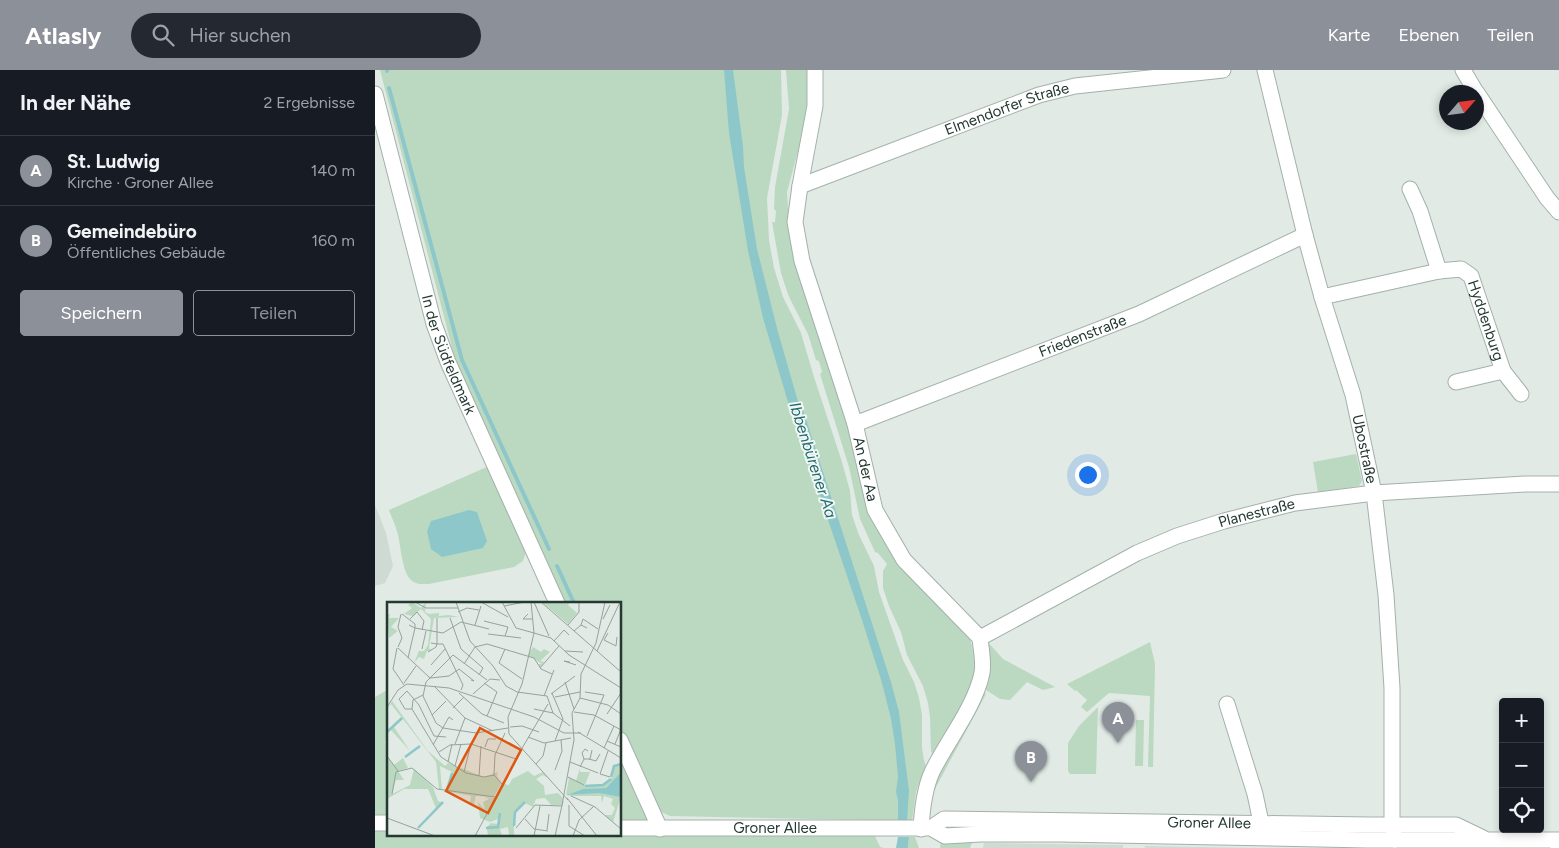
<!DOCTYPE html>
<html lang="de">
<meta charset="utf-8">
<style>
body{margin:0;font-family:Figtree,sans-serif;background:#242831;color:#f1f3f6}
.controls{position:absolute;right:15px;bottom:15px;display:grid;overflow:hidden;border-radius:5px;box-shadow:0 2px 8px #0003}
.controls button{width:45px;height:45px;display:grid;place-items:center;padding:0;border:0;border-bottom:1px solid #363941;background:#171b24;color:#f1f3f6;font:25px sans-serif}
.compass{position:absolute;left:1064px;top:15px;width:45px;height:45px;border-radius:50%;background:#171b24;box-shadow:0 2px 8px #0003;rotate:62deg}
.you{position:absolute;left:712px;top:404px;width:18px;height:18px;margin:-12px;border:4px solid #fff;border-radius:50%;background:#1a73e8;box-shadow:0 0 0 8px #1a73e833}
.badge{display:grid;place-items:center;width:32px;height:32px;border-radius:50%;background:#8c9099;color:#fff;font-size:16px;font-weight:700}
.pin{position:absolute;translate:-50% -41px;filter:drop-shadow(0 1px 2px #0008)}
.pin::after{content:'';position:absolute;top:26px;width:18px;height:15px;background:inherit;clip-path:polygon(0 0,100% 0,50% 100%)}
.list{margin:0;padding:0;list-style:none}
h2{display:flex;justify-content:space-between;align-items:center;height:65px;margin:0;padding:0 20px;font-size:21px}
h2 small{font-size:16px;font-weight:400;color:#9ea1a6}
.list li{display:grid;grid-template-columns:32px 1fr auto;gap:15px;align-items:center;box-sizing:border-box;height:70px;padding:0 20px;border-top:1px solid #363941}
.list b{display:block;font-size:19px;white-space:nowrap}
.list p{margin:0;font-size:16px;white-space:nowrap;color:#9ea1a6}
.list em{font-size:16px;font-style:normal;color:#9ea1a6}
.actions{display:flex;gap:10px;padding:15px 20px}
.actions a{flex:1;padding:11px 0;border:1px solid #8c9099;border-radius:5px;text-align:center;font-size:18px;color:#8c9099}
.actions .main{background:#8c9099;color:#fff}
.icon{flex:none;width:28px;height:28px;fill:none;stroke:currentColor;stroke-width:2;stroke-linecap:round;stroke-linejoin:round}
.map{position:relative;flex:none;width:1184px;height:778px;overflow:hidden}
header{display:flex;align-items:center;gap:30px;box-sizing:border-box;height:70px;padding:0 25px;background:#8c9099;color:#fff}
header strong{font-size:24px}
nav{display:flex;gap:28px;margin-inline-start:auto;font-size:18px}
.search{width:350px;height:45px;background:#242831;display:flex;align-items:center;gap:12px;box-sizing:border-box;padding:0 18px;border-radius:28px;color:#9ea1a6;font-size:19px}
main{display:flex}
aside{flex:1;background:#171b24}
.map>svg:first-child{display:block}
</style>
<header>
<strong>Atlasly</strong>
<div class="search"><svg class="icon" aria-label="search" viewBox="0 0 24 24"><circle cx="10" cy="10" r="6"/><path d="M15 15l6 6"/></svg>Hier suchen</div>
<nav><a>Karte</a><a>Ebenen</a><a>Teilen</a></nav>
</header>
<main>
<aside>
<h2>In der Nähe<small>2 Ergebnisse</small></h2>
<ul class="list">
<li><span class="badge">A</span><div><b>St. Ludwig</b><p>Kirche · Groner Allee</p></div><em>140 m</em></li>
<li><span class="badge">B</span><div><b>Gemeindebüro</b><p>Öffentliches Gebäude</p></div><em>160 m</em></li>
</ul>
<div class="actions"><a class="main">Speichern</a><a>Teilen</a></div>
</aside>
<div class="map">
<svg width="1184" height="778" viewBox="0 0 1184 778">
<rect width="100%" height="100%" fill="#e1eae5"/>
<path fill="#cfdad4" d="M0,435L11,463L18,496L10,513L0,516Z
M609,773L748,775V778H608Z
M769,776L881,778H771Z"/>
<path fill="#bbd9c0" d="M5,0H406L407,45L392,128L394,170L399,198L408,227L426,263L439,307L467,392L475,421L477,445L484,465L499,496L504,522L528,590L539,612L544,628L547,645V678L549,690L552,700L544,713L541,722L537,751L295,746L282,740L245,658V533H189L80,289Z
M411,0H434L435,37L412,122L414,155L475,357L495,441L595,568C597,577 600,585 600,595C601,621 574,661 561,684L558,685L556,681L555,647L553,633L548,616L532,585L526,562L514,536L508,518V501L512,494L503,483L500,482L485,449L474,397L445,304L447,302L444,291L441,290L433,264L414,227L406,203L397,152H400L401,141L399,139L400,117L414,39Z
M981,384L987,411L984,416L943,422L938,392Z
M114,396L151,482L148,491L139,497L54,514C47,514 42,515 36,510C26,501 26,471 21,458C19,452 16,446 14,440Z
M611,570L628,589L680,617L668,620L652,612L635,630L625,629L608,618Z
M775,572L780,594L778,697H773L775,626L734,623L712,642L706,637L712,630L701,620L700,621L692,614Z
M14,619V670L9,673H14V717L12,718L14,719V764H245V689L280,765L499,764L505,777L509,778H0V627Z
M607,622L611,624L554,730L553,724Z
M723,637L721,704H695L693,701V673L704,656Z
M761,650H769L768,696H760Z
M646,680H657V690H646Z
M534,767H540L544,778H533Z
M598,770L595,778H565L566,771Z"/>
<path fill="#8dc7ca" d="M349,0H358L368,76L369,97L382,179L403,262L424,335L428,340L516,612L524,642L534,721L532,751H523V730L521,722L523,707L520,674L516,649L507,613L488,553L413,332L388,248L373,181L360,100L354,63Z
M94,440L102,442L112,471L108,478L67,487L56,479L52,461L56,451Z
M523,767H534L533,778H521Z"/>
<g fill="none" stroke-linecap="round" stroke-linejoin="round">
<path stroke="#8dc7ca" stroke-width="4" d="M12,0V1
M14,18L87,290L174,479
M182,496L199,533"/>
<g stroke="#a4b1ab" stroke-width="17">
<g id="minor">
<path id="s1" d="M440,0V36L425,116L420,152L427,191L480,354L500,440L529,490L605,568C606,579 609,592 607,603C600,637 572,671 557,702C549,720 547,739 546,759"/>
<path id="s2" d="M890,0L930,165L947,227L978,325L999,423L1011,525L1017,618V755L1020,770"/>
<path d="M1088,0L1101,22"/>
<path d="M1102,23L1172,128L1184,142"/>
<path id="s3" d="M0,24L59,254L73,292L182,533"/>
<path id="s4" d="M425,116L664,25L700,16L848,0"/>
<path d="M1035,119L1045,141L1064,201"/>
<path id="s5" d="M947,227L1064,201L1086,199L1096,206L1128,301L1146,324"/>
<path d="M1081,312L1128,301"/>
<path id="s6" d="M480,354L764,244L930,165"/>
<path id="s7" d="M605,568L762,483L802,466L849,451L920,433L999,423L1150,414H1184"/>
<path d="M852,634L880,724L888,762"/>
<path d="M245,670L285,759"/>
<path d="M0,753H14"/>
<path id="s8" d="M245,758H556L570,766L605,764H686L993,770H1184"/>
<path id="s9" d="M556,758L569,749L994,755H1081L1108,768"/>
</g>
</g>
<g stroke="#a1b5ab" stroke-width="17">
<path id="secondary" d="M1183,778L1184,774"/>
</g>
<use href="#minor" stroke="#fff" stroke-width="15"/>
<use href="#secondary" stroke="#fff" stroke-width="15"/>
</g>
<g text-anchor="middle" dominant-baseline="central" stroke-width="4" stroke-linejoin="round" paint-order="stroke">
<g font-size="15" fill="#233931" stroke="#f1f7f3">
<text stroke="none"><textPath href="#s4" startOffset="221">Elmendorfer Straße</textPath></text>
<text stroke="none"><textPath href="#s5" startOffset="201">Hyddenburg</textPath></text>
<text stroke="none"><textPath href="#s6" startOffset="244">Friedenstraße</textPath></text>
<text stroke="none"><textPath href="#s3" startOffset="271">In der Südfeldmark</textPath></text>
<text stroke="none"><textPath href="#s2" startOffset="392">Ubostraße</textPath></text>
<text stroke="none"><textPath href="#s1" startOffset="411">An der Aa</textPath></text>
<text stroke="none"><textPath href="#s7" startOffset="305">Planestraße</textPath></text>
<text stroke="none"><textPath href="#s9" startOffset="281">Groner Allee</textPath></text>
<text stroke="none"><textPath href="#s8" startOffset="155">Groner Allee</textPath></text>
</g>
<g font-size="16" font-style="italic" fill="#226a6f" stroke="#f1f7f3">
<text transform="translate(438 390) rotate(72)">Ibbenbürener Aa</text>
</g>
</g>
<g transform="translate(12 532)">
<rect width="234" height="234" fill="#e1eae5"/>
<path d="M25,0L34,6L39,0L38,10L42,12L52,11V14L62,13L72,15L47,16L42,46L45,49H40L37,57L32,55L27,61L32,49H37L41,43L44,17L34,7L26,14L17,12L25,6L21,3ZM155,0H183L181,3L190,11L181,22ZM3,12L2,16H12L4,25L11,29L2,36L0,13ZM146,45L154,50L157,47L163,50L153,59L157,60L154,65L151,62H155L141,53ZM5,99L41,149L58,164L61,161L97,175L111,170L110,174L114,182L107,195L89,194L87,202L83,201L84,194L59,189L65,170L53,164L55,188L52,187L49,160L16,117L7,125L23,149L4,128L0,131L15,116L4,102L0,108ZM0,154L7,163L16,156L21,166L11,169L17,178H9L5,192L23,183L27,167L46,185L51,199L57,201L31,227L49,206L41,187H17L0,197ZM234,162V170L219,186L193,188L179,193L182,176L189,179L193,166V170H203L198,183H216L225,176L227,164ZM141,169L147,174L156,170L161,176L156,173L149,177L157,184L158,193L171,191L176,196L174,203H164L158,196L149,197L146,205L138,201L127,210V234H122L121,225L113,227L115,234H101L100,227L112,225L99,226L104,221L111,222V217L103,220L93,216L91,200L98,208L96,200L102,197L97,195L108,196L119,175L117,182L122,183L125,177ZM192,191H224L234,195L226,220L218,213H225L228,206L224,202L226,197L217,194L215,201L214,194H179Z" fill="#bbd9c0"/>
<path d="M234,170V195L212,191L179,193L196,187L219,186Z" fill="#8dc7ca"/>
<path fill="none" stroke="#8dc7ca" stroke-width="2.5" d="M0,130L15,116M18,155L33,144M224,175L227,164L234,162M198,184L216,183L224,177M60,188L65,171M127,224L128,210L138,200M31,226L56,200M99,226L111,225L113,211"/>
<path fill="none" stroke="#95a39d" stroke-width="1" d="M28,0L39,6H71M69,0L83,39L106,64L119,84L130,90L160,94L166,111L183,124M94,0L121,15M115,0L129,26L147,31L135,82L121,115L122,132L181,198M144,0L147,31L164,36L182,53L234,86M147,0L162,34M154,0L234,70M117,4L138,0M71,10L80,6L92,8M15,12L28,22V26L56,31M141,12L136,17H145M50,16V42H56L76,83L74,88M63,16L74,47L96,66L92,73M23,17L30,10L37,19L35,28M216,17L223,3M97,19L121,25L118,34M88,23L94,4M181,23L192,10V0M194,23L196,17L211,27M187,29L194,23L200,26M56,31L74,20L102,27M221,31L217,38L229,44L230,35M101,32L134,36M167,39L177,28L182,33M11,45L15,36L11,25L14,12M10,46L6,67L17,83M11,46L43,76L62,74L72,67L87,79L84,78M35,47L39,29M178,49L196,50M210,49L233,0M41,50L49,45L50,42L44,41M21,56L28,26L22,23M183,60L177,59L189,63M112,61L135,77M112,61L118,47M77,62L88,45L100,42L147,56L154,67L165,72M44,63L58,47M153,66L172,44M100,78L66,53L39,80L36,94L49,121L56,126L89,131L121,126M178,80L187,107M17,81L29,64M97,81L110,90L100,114M47,84L78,116L106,129M198,90L217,93L200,134M72,91L95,112L117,121M165,91L176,117L168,139M86,92L103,77L113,78M164,92L188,74M36,93L26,98L25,107L54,155L79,171L97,175L107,173L115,182M157,94L167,68M168,95L193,90M193,96L221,103L234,112M0,105L11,88L20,82L62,86L147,115L177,131H194M66,106L77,95M25,107H18L12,97L20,89L32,103L47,134L59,135M147,107L166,111M187,110L207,113L234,128M220,112L234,91M45,113L59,99M123,125L135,124L152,130M191,130L234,156M141,135L157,141L184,136M220,139L234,145M68,142L78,116M228,142L234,127M46,143L62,115L66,118M98,145L101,137H109M217,146L227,124M134,148L161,102M221,149L213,172L223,175M52,150L63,143L84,142L129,157M0,154L11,169M197,157H203L205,148M202,157L209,159L213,152M61,160L65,142M183,160L211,171M149,162L156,154L159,141M68,164L74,142M193,165L197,157L195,151L198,147L201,149M168,168L175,149L174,138M77,170L84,142M107,173L108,153L118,131M92,174L94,144M181,175L197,183M5,192L9,170L25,166L50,187L108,195M184,194L208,205L234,227M180,196L210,234M175,203L187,138L185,111L193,96L194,72L209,41L218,0M182,203V224L198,234M0,216L48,234M138,217L147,227L161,229M129,226L148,203L175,204M160,228L162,212M88,234L132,152M147,234L153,204M168,234L176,199M186,234L192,218L207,204"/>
<path fill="#de570e" fill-opacity="0.15" stroke="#de570e" stroke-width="2.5" d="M93,126L134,148L101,211L59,189Z"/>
<rect width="234" height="234" fill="none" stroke="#233931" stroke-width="2.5"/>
</g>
</svg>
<div class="controls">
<button>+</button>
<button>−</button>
<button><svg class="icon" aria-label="locate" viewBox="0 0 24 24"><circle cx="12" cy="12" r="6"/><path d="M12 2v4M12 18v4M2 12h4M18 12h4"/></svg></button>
</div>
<svg class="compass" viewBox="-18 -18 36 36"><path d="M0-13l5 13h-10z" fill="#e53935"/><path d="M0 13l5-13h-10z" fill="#9ea1a6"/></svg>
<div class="you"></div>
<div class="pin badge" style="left:743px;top:673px">A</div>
<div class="pin badge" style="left:656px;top:712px">B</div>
</div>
</main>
